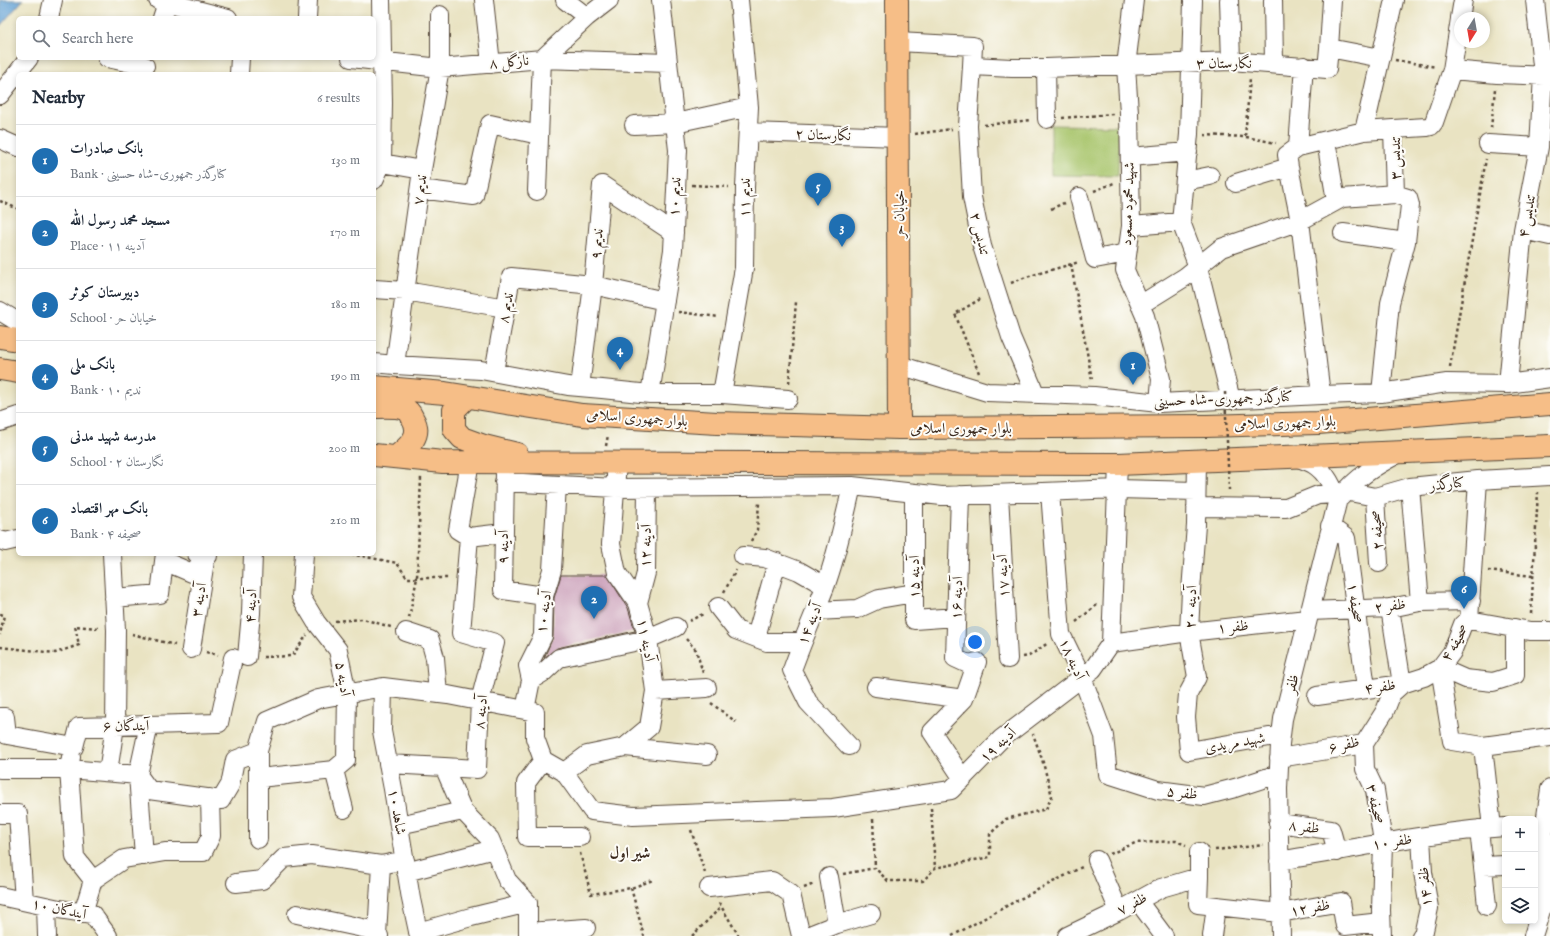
<!DOCTYPE html>
<meta charset="utf-8">
<style>
body{margin:0;font-family:"IM FELL English",Amiri,serif;background:#f2f2f3;color:#1f2937}
.controls{position:absolute;right:12px;bottom:12px;display:grid;overflow:hidden;border-radius:6px;box-shadow:0 2px 6px #0003}
.controls button{width:36px;height:36px;display:grid;place-items:center;padding:0;border:0;border-bottom:1px solid #e0e1e3;background:#fff;color:#1f2937;font:20px sans-serif}
.compass{position:absolute;left:1454px;top:12px;width:36px;height:36px;border-radius:50%;background:#fff;box-shadow:0 2px 6px #0003;rotate:191deg}
.you{position:absolute;left:975px;top:642px;width:14px;height:14px;margin:-10px;border:3px solid #fff;border-radius:50%;background:#1a73e8;box-shadow:0 0 0 6px #1a73e833}
.badge{display:grid;place-items:center;width:26px;height:26px;border-radius:50%;background:#1f6fb2;color:#fff;font-size:13px;font-weight:700}
.pin{position:absolute;translate:-50% -33px;filter:drop-shadow(0 1px 2px #0008)}
.pin::after{content:'';position:absolute;top:21px;width:14px;height:12px;background:inherit;clip-path:polygon(0 0,100% 0,50% 100%)}
.list{margin:0;padding:0;list-style:none}
h2{display:flex;justify-content:space-between;align-items:center;height:52px;margin:0;padding:0 16px;font-size:17px}
h2 small{font-size:13px;font-weight:400;color:#747a83}
.list li{display:grid;grid-template-columns:26px 1fr auto;gap:12px;align-items:center;box-sizing:border-box;height:72px;padding:0 16px;border-top:1px solid #e0e1e3}
.list b{display:block;font-size:15px;white-space:nowrap}
.list p{margin:0;font-size:13px;white-space:nowrap;color:#747a83}
.list em{font-size:13px;font-style:normal;color:#747a83}
.icon{flex:none;width:22px;height:22px;fill:none;stroke:currentColor;stroke-width:2;stroke-linecap:round;stroke-linejoin:round}
.map{position:relative;flex:none;width:1550px;height:936px;overflow:hidden}
.search{position:absolute;background:#fff;box-shadow:0 2px 6px #0003;left:16px;top:16px;width:360px;height:44px;display:flex;align-items:center;gap:10px;box-sizing:border-box;padding:0 14px;border-radius:6px;color:#747a83;font-size:15px}
.panel{position:absolute;background:#fff;box-shadow:0 2px 6px #0003;left:16px;top:72px;width:360px;height:484px;border-radius:6px}
.map>svg:first-child{display:block}
</style>
<div class="map">
<svg width="1550" height="936" viewBox="0 0 1550 936">
<rect width="100%" height="100%" fill="#fdfcf7"/>
<filter id="ink" filterUnits="userSpaceOnUse"><feTurbulence type="fractalNoise" baseFrequency=".025" numOctaves="2"/><feDisplacementMap in="SourceGraphic" scale="8" xChannelSelector="R" yChannelSelector="G"/><feConvolveMatrix kernelMatrix="1 2 1 2 8 2 1 2 1" color-interpolation-filters="sRGB"/></filter>
<filter id="wash" filterUnits="userSpaceOnUse"><feTurbulence type="fractalNoise" baseFrequency=".012" numOctaves="4" result="noise"/><feDisplacementMap in="SourceGraphic" scale="16" xChannelSelector="R" yChannelSelector="G"/><feGaussianBlur stdDeviation="0.9" result="paint"/><feColorMatrix in="noise" values="0 0 0 0 0 0 0 0 0 0 0 0 0 0 0 0 0 1.4 0 .05"/><feComposite in="paint" operator="in"/></filter>
<g filter="url(#wash)">
<rect width="100%" height="100%" fill="#e9e3c2"/>
<path fill="#a8c56c" stroke="#727845" d="M1051,125L1119,126L1118,176L1051,175Z"/>
<path fill="#63a2d5" stroke="#4f667a" d="M0,0H23L0,26Z"/>
<g id="blocks">
<path fill="#ca9fb9" d="M561,575H607L628,608L635,631L557,648L544,658L553,637L554,598Z"/>
</g>
</g>
<g filter="url(#ink)">
<use href="#blocks" fill-opacity="0" stroke="#554637" stroke-width="1"/>
<g fill="none" stroke-linecap="round" stroke-linejoin="round">
<g stroke="#554637" stroke-width="20">
<path id="minor" d="M158,0L228,18
M381,0L383,103
M484,0L491,64
M565,0L587,17
M1134,0L1126,66L1129,113L1131,226L1125,270L1145,316L1161,379L1159,403
M1193,0L1189,134L1181,222L1198,267L1231,400
M1229,0L1231,61
M1273,0L1274,64
M49,18L53,0
M162,18L168,0
M307,18L308,0
M1460,18L1463,0
M898,42L973,46L972,66L1012,68H1046L1231,61L1327,69L1329,48L1381,58
M1329,48L1332,0
M107,58L145,66
M351,58L440,68L542,59L668,63
M972,66L968,126L972,197L982,246L1011,337L1035,393
M1304,66L1298,147L1287,155L1289,167L1300,221L1321,395
M1046,68L1047,119
M1452,70L1497,74L1550,76
M239,74L240,58
M0,95L29,58
M374,103H383L382,163L422,170
M634,125L675,123L749,107
M1364,131L1394,0
M748,132L899,137
M0,139L18,147
M1326,141L1336,201
M1488,144L1539,147
M1298,147L1364,131L1393,129
M1130,157L1188,152
M374,180L382,163
M1185,181L1210,176
M1236,183L1289,167
M420,189L474,196L490,124L539,135
M537,191L542,59L587,17L609,0
M1079,197L1095,259L1127,253
M1131,226L1181,222
M1523,230L1550,236
M1343,233L1406,242
M374,289L405,291L506,308
M1140,305L1185,277L1221,248L1300,221L1342,198L1395,194
M0,311L18,322
M374,363L395,365L481,370L568,386L602,389L650,394H722L788,399
M395,365L422,170L440,68V15
M899,365L987,392L1094,396L1159,403L1321,395L1381,393L1447,383L1508,384L1550,378
M494,372L511,277L593,285L665,301
M1508,384L1523,230L1539,147L1543,75L1535,0
M580,387L593,285L602,185L674,233
M1381,393L1390,303L1406,242L1410,205L1408,198L1395,194L1393,129L1427,127L1431,126L1434,122L1452,70L1460,19
M650,394L673,250L678,150L661,0
M722,394L744,268L745,187L749,107L739,0
M0,422L18,416
M1197,461L1196,525L1191,591L1189,632L1197,677L1188,694L1186,717L1189,751L1281,735
M470,462L458,530L469,537L461,633L495,643L480,701L477,769L444,767L463,811L490,839L507,880L528,903V936
M505,471L503,590L544,596
M1478,480L1469,620L1463,624L1452,652L1440,668L1452,741L1483,746L1492,828
M504,482L615,488L852,486L942,496L1118,489L1196,491
M557,485L552,570L544,596L543,636L528,666L531,680L525,710L535,712V738L543,760L526,783L527,837H580
M1410,487L1420,602
M1345,491L1375,497L1410,487L1478,480L1550,476
M1050,492L1061,634L1082,677L1104,736L1108,774L1158,790L1204,796L1235,788L1278,774
M914,493V620L956,617
M999,494L1008,659
M960,495L955,658L968,664L977,662L964,699L932,732L963,779
M1341,497C1356,477 1378,464 1400,453
M1375,497L1379,563
M1196,507L1286,508L1318,495L1336,494
M1330,526L1346,538L1366,688
M469,537L503,533
M0,540L5,542L18,539
M165,554L164,561L192,573L208,556
M304,554L301,597L316,622L338,650L347,693L346,760L334,770L344,809
M743,556L765,558L799,571L825,586
M114,598L160,594L164,561
M638,603L646,573L647,488
M718,607L736,630L767,642H801
M815,611L857,609L879,599L914,593
M1309,611L1390,608L1420,602L1471,601
M1469,620L1530,631H1550
M406,632L430,640L435,658L438,694
M756,637L777,562
M1111,643L1189,632L1307,619
M191,649L205,561L197,554
M247,657L251,613L253,554
M531,680L544,672L559,658L648,639L676,627
M383,687L382,731L393,789L411,899L419,936
M876,687L964,699
M655,691L707,688
M1317,696L1402,684L1424,677L1440,668L1465,679L1493,682L1515,675V628
M0,717H5L7,735L74,747L79,727L219,723L233,658
M1364,744L1365,769L1375,790L1383,842L1381,910L1382,936
M849,746L808,702L792,670C802,642 814,615 825,587C837,555 844,520 852,486
M1483,746L1550,737
M625,747L707,755
M71,757L69,769L75,857L93,880
M1279,758L1364,744L1385,711L1392,693L1402,684L1390,608
M543,760L564,772L592,811L633,816L833,808L951,790L1001,739L1093,669L1111,643L1118,464
M388,764L444,767
M0,769H69L138,775L149,790L221,800L230,785L235,760L258,751
M108,772L115,726L116,630L112,554
M564,772L587,755L625,747L649,727L655,691L648,639L638,603L617,573L611,544L617,462
M259,778L334,770
M0,814H18L24,901
M1278,823L1331,830L1337,852
M399,825L463,811
M1479,829L1487,906
M1421,837L1423,872L1429,908L1423,935L1421,936
M258,839V751L267,721L318,699L383,687L448,695L525,710
M144,856L138,775L149,725
M1097,860L1119,911
M1279,861C1354,849 1429,832 1505,827
M1483,866L1505,865
M406,872L494,849
M829,877L837,924
M1199,877V852
M236,883L262,880L284,858L312,855L381,865L405,860
M709,888L772,881L791,894L801,936
M0,896L59,909L92,914L108,936
M1138,901L1164,936
M46,906L47,936
M83,913L93,880L124,859L165,852H203L211,836L210,798
M297,914L367,929L379,936
M418,932L471,917L528,903
M528,932L586,928
M377,935L381,865
M807,936L837,924L871,914
M1067,936L1119,911L1161,888L1199,877L1198,904L1280,913L1341,902L1345,926L1381,922
M1212,936L1216,906
M1281,936L1278,789L1280,744L1283,719L1337,503C1335,488 1326,472 1313,464C1307,461 1301,459 1295,457
M1533,936L1542,907L1545,861L1543,837L1550,789"/>
</g>
<g stroke="#554637" stroke-width="24">
<path id="major" d="M897,0L899,428
M0,337L18,340
M0,369L18,372
M374,387L445,393L582,415L717,423L899,428L1206,426L1318,423L1550,404
M467,397L454,410V429L462,438L484,446L517,454
M374,407C383,407 397,406 405,409C410,411 411,415 413,419C423,436 408,447 396,457
M374,455L443,462L1118,464L1550,446"/>
</g>
<path stroke="#554637" stroke-width="2.5" stroke-dasharray="3 3" stroke-linecap="butt" d="M1395,60L1436,67
M1062,118L1113,114
M984,125L1031,120
M1491,128L1495,89
M915,134L952,129
M1204,135L1245,137L1250,78
M1246,137L1276,143
M692,185L729,187
M1094,191L1114,183
M0,201L18,209
M1051,209L1064,203
M1071,264L1092,380
M1011,283L1026,277L1079,262
M678,312L719,317
M1450,367L1486,159
M979,373L955,314L982,298
M789,383L796,302
M606,446L608,435
M751,541L757,530L759,503
M351,554L397,563L407,578H449
M1488,571L1533,576
M724,592L736,570
M0,614L4,615L0,635
M1531,614L1538,492
M409,618L417,578L421,477
M335,621L363,619L391,627
M689,621L705,613
M1076,622L1097,605
M132,634L175,645
M686,639L696,650L703,673
M0,647L55,653L79,645L75,626L99,628
M206,652L218,655
M263,657L292,656L307,635
M1023,657L1029,656L1048,643
M711,703L736,722
M931,808L935,868
M873,819L875,868
M691,830L705,873
M1215,850L1264,845
M580,853L591,894L631,888L653,880
M1110,854L1135,843L1176,841L1186,845
M843,874L875,868L888,881H923L935,868L990,857V834L1006,819L1046,809L1052,796L1042,759L1033,734
M631,888L644,936
M804,888L814,884
M719,903L739,936
M692,936L721,907
M952,936L1014,902L1082,867"/>
<use href="#minor" stroke="#fff" stroke-width="18"/>
<use href="#major" stroke="#f6be87" stroke-width="22"/>
<path stroke="#554637" stroke-width="2.5" stroke-dasharray="3 3" stroke-linecap="butt" d="M1225,392L1229,490"/>
</g>
</g>
<g text-anchor="middle" dominant-baseline="central" stroke-width="4" stroke-linejoin="round" paint-order="stroke">
<g font-size="15" fill="#3b2a1e" stroke="#fdfcf7">
<text transform="translate(509 62) rotate(-5)">نازگل ۸</text>
<text x="1224" y="63">نگارستان ۳</text>
<text transform="translate(823 135) rotate(2)">نگارستان ۲</text>
<text transform="translate(1395 158) rotate(-90)">تندیس ۳</text>
<text transform="translate(420 190) rotate(-82)">ندیم ۷</text>
<text transform="translate(675 197) rotate(-87)">ندیم ۱۰</text>
<text transform="translate(745 198) rotate(-89)">ندیم ۱۱</text>
<text transform="translate(1128 204) rotate(-88)">شهید محمود مسعود</text>
<text transform="translate(899 214) rotate(-90)">خیابان حر</text>
<text transform="translate(1527 216) rotate(-80)">تندیس ۴</text>
<text transform="translate(980 234) rotate(76)">تندیس ۲</text>
<text transform="translate(597 244) rotate(-85)">ندیم ۹</text>
<text transform="translate(506 308) rotate(-80)">ندیم ۸</text>
<text transform="translate(1223 399) rotate(-2)">کنارگذر جمهوری-شاه حسینی</text>
<text transform="translate(637 418) rotate(4)">بلوار جمهوری اسلامی</text>
<text transform="translate(1285 423) rotate(-2)">بلوار جمهوری اسلامی</text>
<text x="961" y="428">بلوار جمهوری اسلامی</text>
<text transform="translate(1447 484) rotate(-6)">کنارگذر</text>
<text transform="translate(1377 530) rotate(-93)">صحیفه ۲</text>
<text transform="translate(646 546) rotate(-89)">آدینه ۱۲</text>
<text transform="translate(503 547) rotate(-90)">آدینه ۹</text>
<text transform="translate(1003 576) rotate(-93)">آدینه ۱۷</text>
<text transform="translate(914 577) rotate(-90)">آدینه ۱۵</text>
<text transform="translate(957 598) rotate(-88)">آدینه ۱۶</text>
<text transform="translate(199 600) rotate(-81)">آدینه ۳</text>
<text transform="translate(1355 603) rotate(82)">صحیفه ۱</text>
<text transform="translate(251 606) rotate(-87)">آدینه ۴</text>
<text transform="translate(1390 606) rotate(-7)">ظفر ۲</text>
<text transform="translate(1191 607) rotate(-88)">آدینه ۲۰</text>
<text transform="translate(544 612) rotate(-83)">آدینه ۱۰</text>
<text transform="translate(810 624) rotate(-68)">آدینه ۱۴</text>
<text transform="translate(1233 627) rotate(-6)">ظفر ۱</text>
<text transform="translate(646 640) rotate(79)">آدینه ۱۱</text>
<text transform="translate(1455 643) rotate(-59)">صحیفه ۴</text>
<text transform="translate(1072 659) rotate(66)">آدینه ۱۸</text>
<text transform="translate(343 679) rotate(81)">آدینه ۵</text>
<text transform="translate(1292 684) rotate(-76)">ظفر</text>
<text transform="translate(1380 687) rotate(-8)">ظفر ۴</text>
<text transform="translate(481 712) rotate(-84)">آدینه ۸</text>
<text transform="translate(126 726) rotate(-1)">آیندگان ۶</text>
<text transform="translate(1235 743) rotate(-10)">شهید مریدی</text>
<text transform="translate(998 745) rotate(-43)">آدینه ۱۹</text>
<text transform="translate(1344 745) rotate(-14)">ظفر ۶</text>
<text transform="translate(1182 793) rotate(7)">ظفر ۵</text>
<text transform="translate(1375 804) rotate(78)">صحیفه ۳</text>
<text transform="translate(397 812) rotate(80)">شاهد ۱۰</text>
<text transform="translate(1304 827) rotate(7)">ظفر ۸</text>
<text transform="translate(1392 842) rotate(-9)">ظفر ۱۰</text>
<text transform="translate(1425 887) rotate(-95)">ظفر ۱۴</text>
<text transform="translate(1132 904) rotate(-28)">ظفر ۷</text>
<text transform="translate(1310 908) rotate(-10)">ظفر ۱۲</text>
<text transform="translate(59 909) rotate(12)">آیندگان ۱۰</text>
</g>
<g font-size="16" font-weight="bold" fill="#3b2a1e" stroke="#fdfcf7">
<text x="630" y="854">شیر اول</text>
</g>
</g>
</svg>
<div class="controls">
<button>+</button>
<button>−</button>
<button><svg class="icon" aria-label="layers" viewBox="0 0 24 24"><path d="M12 4l9 5-9 5-9-5zM3 14l9 5 9-5"/></svg></button>
</div>
<svg class="compass" viewBox="-18 -18 36 36"><path d="M0-13l5 13h-10z" fill="#e53935"/><path d="M0 13l5-13h-10z" fill="#747a83"/></svg>
<div class="you"></div>
<div class="pin badge" style="left:1133px;top:385px">1</div>
<div class="pin badge" style="left:594px;top:619px">2</div>
<div class="pin badge" style="left:842px;top:247px">3</div>
<div class="pin badge" style="left:620px;top:370px">4</div>
<div class="pin badge" style="left:818px;top:206px">5</div>
<div class="pin badge" style="left:1464px;top:609px">6</div>
<div class="search"><svg class="icon" aria-label="search" viewBox="0 0 24 24"><circle cx="10" cy="10" r="6"/><path d="M15 15l6 6"/></svg>Search here</div>
<section class="panel">
<h2>Nearby<small>6 results</small></h2>
<ul class="list">
<li><span class="badge">1</span><div><b>بانک صادرات</b><p>Bank · کنارگذر جمهوری-شاه حسینی</p></div><em>130 m</em></li>
<li><span class="badge">2</span><div><b>مسجد محمد رسول الله</b><p>Place · آدینه ۱۱</p></div><em>170 m</em></li>
<li><span class="badge">3</span><div><b>دبیرستان کوثر</b><p>School · خیابان حر</p></div><em>180 m</em></li>
<li><span class="badge">4</span><div><b>بانک ملی</b><p>Bank · ندیم ۱۰</p></div><em>190 m</em></li>
<li><span class="badge">5</span><div><b>مدرسه شهید مدنی</b><p>School · نگارستان ۲</p></div><em>200 m</em></li>
<li><span class="badge">6</span><div><b>بانک مهر اقتصاد</b><p>Bank · صحیفه ۴</p></div><em>210 m</em></li>
</ul>
</section>
</div>
